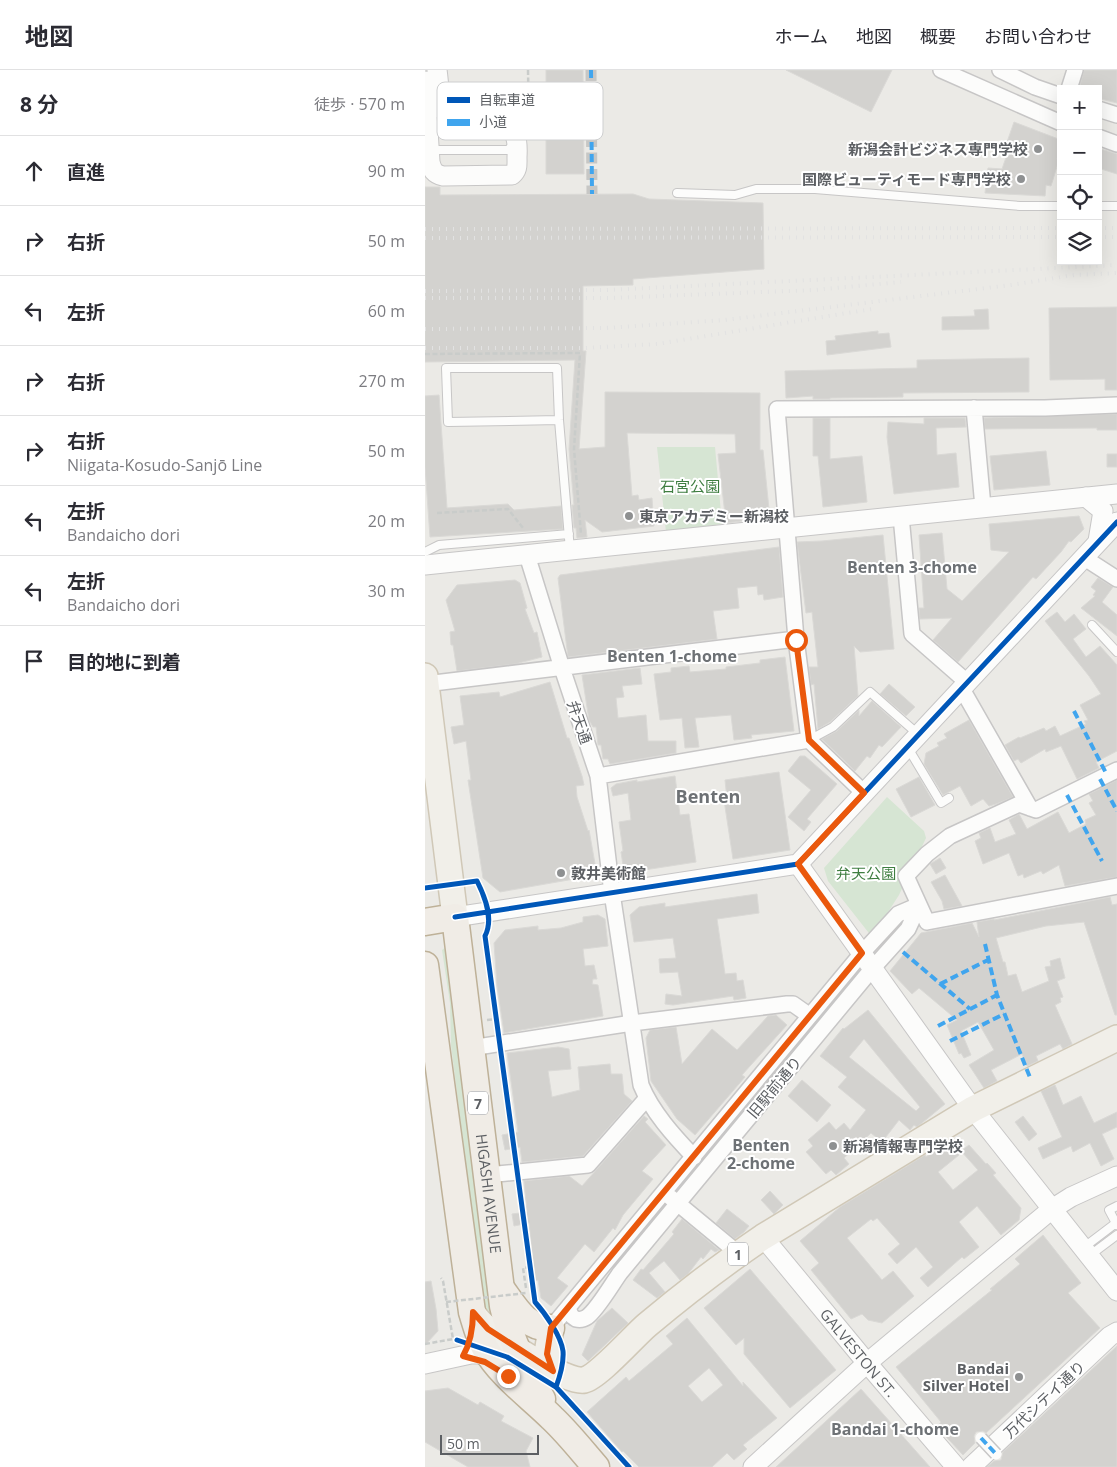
<!DOCTYPE html>
<html lang="ja">
<meta charset="utf-8">
<style>
body{margin:0;font-family:"Open Sans","Noto Sans JP",sans-serif;background:#f2f2f3;color:#2b2b33}
.controls{position:absolute;right:15px;top:15px;display:grid;overflow:hidden;border-radius:0px;box-shadow:0 5px 20px #0002}
.controls button{width:45px;height:45px;display:grid;place-items:center;padding:0;border:0;border-bottom:1px solid #e1e1e2;background:#fff;color:#2b2b33;font:25px sans-serif}
.scale{position:absolute;left:15px;bottom:12px;width:99px;box-sizing:border-box;padding-left:5px;border:2px solid #5c5f63;border-top:0;font-size:14px;line-height:18px;white-space:nowrap;color:#5c5f63;-webkit-text-stroke:4px #fff;paint-order:stroke}
.stop{position:absolute;width:15px;height:15px;margin:-11px;border:4px solid #ea580c;border-radius:50%;background:#fff}
.stop.end{background:#ea580c;border-color:#fff;box-shadow:0 1px 5px #0008}
.list{margin:0;padding:0;list-style:none}
h2{display:flex;justify-content:space-between;align-items:center;height:65px;margin:0;padding:0 20px;font-size:21px}
h2 small{font-size:16px;font-weight:400;color:#7c7c81}
.list li{display:grid;grid-template-columns:32px 1fr auto;gap:15px;align-items:center;box-sizing:border-box;height:70px;padding:0 20px;border-top:1px solid #e1e1e2}
.list b{display:block;font-size:19px;white-space:nowrap}
.list p{margin:0;font-size:16px;white-space:nowrap;color:#7c7c81}
.list em{font-size:16px;font-style:normal;color:#7c7c81}
.icon{flex:none;width:28px;height:28px;fill:none;stroke:currentColor;stroke-width:2;stroke-linecap:round;stroke-linejoin:round}
.map{position:relative;flex:none;width:692px;height:1397px;overflow:hidden}
header{display:flex;align-items:center;gap:30px;box-sizing:border-box;height:70px;padding:0 25px;background:#fff;border-bottom:1px solid #e1e1e2}
header strong{font-size:24px}
nav{display:flex;gap:28px;margin-inline-start:auto;font-size:18px}
main{display:flex}
aside{flex:1;background:#fff}
.map>svg:first-child{display:block}
</style>
<header>
<strong>地図</strong>
<nav><a>ホーム</a><a>地図</a><a>概要</a><a>お問い合わせ</a></nav>
</header>
<main>
<aside>
<h2>8 分<small>徒歩 · 570 m</small></h2>
<ul class="list">
<li><svg class="icon" aria-label="ahead" viewBox="0 0 24 24"><path d="M12 20V5M6 11l6-6 6 6"/></svg><div><b>直進</b></div><em>90 m</em></li>
<li><svg class="icon" aria-label="right" viewBox="0 0 24 24"><path d="M7 20v-9h11M14 6l5 5-5 5"/></svg><div><b>右折</b></div><em>50 m</em></li>
<li><svg class="icon" aria-label="left" viewBox="0 0 24 24"><path d="M17 20v-9H6M10 6l-5 5 5 5"/></svg><div><b>左折</b></div><em>60 m</em></li>
<li><svg class="icon" aria-label="right" viewBox="0 0 24 24"><path d="M7 20v-9h11M14 6l5 5-5 5"/></svg><div><b>右折</b></div><em>270 m</em></li>
<li><svg class="icon" aria-label="right" viewBox="0 0 24 24"><path d="M7 20v-9h11M14 6l5 5-5 5"/></svg><div><b>右折</b><p>Niigata-Kosudo-Sanjō Line</p></div><em>50 m</em></li>
<li><svg class="icon" aria-label="left" viewBox="0 0 24 24"><path d="M17 20v-9H6M10 6l-5 5 5 5"/></svg><div><b>左折</b><p>Bandaicho dori</p></div><em>20 m</em></li>
<li><svg class="icon" aria-label="left" viewBox="0 0 24 24"><path d="M17 20v-9H6M10 6l-5 5 5 5"/></svg><div><b>左折</b><p>Bandaicho dori</p></div><em>30 m</em></li>
<li><svg class="icon" aria-label="arrive" viewBox="0 0 24 24"><path d="M6 21V4h12l-3 4 3 4H6"/></svg><div><b>目的地に到着</b></div></li>
</ul>
</aside>
<div class="map">
<svg width="692" height="1397" viewBox="0 0 692 1397">
<rect width="100%" height="100%" fill="#ebeae6"/>
<path fill="#d6e5d3" d="M232,377H290L297,454L241,462Z
M462,727L499,761L501,768L474,825L447,867L403,811L399,798Z
M21,877L23,879L73,1248L65,1249L59,1240L26,975L25,933L17,880Z"/>
<path fill="#d3d2cf" stroke="#dad9d6" fill-rule="evenodd" d="M121,0H158L159,104H121Z
M361,0H467L446,42Z
M659,0H692V33L676,29V27L673,26V19H654Z
M589,52L636,70V76L632,89L634,90L626,116L621,115L620,126L560,123L563,98L577,99L585,76L581,75Z
M673,78L692,84V104L673,98Z
M0,117H15V125L208,124L224,129L338,133L339,199L208,209V215L158,216V281H161L154,379L180,377V322L335,323V380H338L344,439L327,440V443L316,444L317,451L301,453L293,384L311,383L310,364L202,363L207,426L213,425L214,430L227,428L229,456L177,462L160,450L162,467L152,468L151,458H149L147,435H149L144,379L150,290L0,292Z
M692,237V320H680V309L625,310L624,238Z
M563,239L564,259L517,260V247L550,246L549,240Z
M453,261V264L464,263L466,277L402,285L401,271L411,270L410,266Z
M604,288V322L478,323V327L405,328V329H388V326L361,328L360,301L492,298V290Z
M14,325L22,438L83,434L89,440L136,436L138,459L5,467L0,397V326Z
M692,344V360H672V358L560,359L559,348Z
M388,348H405V389L437,386L442,432L398,437L393,386H388Z
M499,348H540L541,357L511,358L512,385L531,383L534,417L469,424L462,367L463,352L499,354Z
M621,381L625,415L569,420L565,386Z
M682,384H692V397H682Z
M654,446L659,459L646,472L644,471L636,482L611,509L608,507L533,592L508,570L527,548L495,549L494,538H499L494,465L517,463L522,519L537,531L584,482L566,480L564,454Z
M458,465L469,579L435,582L429,576L433,626L405,652L393,659L389,614L386,615L384,597H393L387,542L381,543L372,472L397,471Z
M354,477L358,527L339,530L338,524L333,525L332,516L312,518L314,538L288,541L292,569L143,587L133,508L135,505Z
M673,508L688,517L677,532L692,545V566L656,538L670,526L668,525L671,521L666,517Z
M90,510L95,513L102,538L100,539L109,563L112,562L117,587L90,594L32,601L28,575H26L25,562L30,561L21,530L32,515Z
M632,542L640,552L649,544L661,559L648,569L661,587L675,576L692,595V681L671,692L674,698L652,709L636,676L621,682L620,679L596,693L593,689L589,691L580,675L594,667L595,668L619,658L621,661L630,656L635,666L661,654L659,651L663,650L655,635L676,624L664,606L620,551Z
M360,587L369,661L326,665L327,668L309,670L306,645L270,648L274,677L260,678L257,648L235,650L229,604L246,602V598L264,596L265,602L301,599V597L335,593V590Z
M215,598L217,614L197,616L199,627L191,628L193,648L221,645L223,671H251V683L185,694L183,689H178L176,675H173L171,657H168L164,650L157,605Z
M125,612L142,668H144L157,706L159,715L151,716L152,727L163,761L164,760L172,805L75,822L58,808L43,710H46L41,671L29,674L26,657L39,655L35,626L74,622L75,627Z
M464,614L490,637L481,646L455,624Z
M447,631L476,657L457,677L454,675L445,688L442,686L430,701L397,669L412,661L434,640V646Z
M544,650L588,727L571,734L564,736L558,729L546,736L535,716L518,725L499,694L501,683L514,676L512,673L522,668L519,664Z
M375,686H380L412,714L382,749L386,752L379,761L363,747L386,720L363,701Z
M354,702L365,780L308,789L299,730L302,729L300,710Z
M250,706L255,745L264,744L271,792L206,802L198,795L196,782L198,781L194,752L206,750L203,723L188,726L186,718L191,714L212,710V712Z
M494,707L510,735L486,747L471,719Z
M692,710V807L640,816L634,795L618,804L616,801L599,808L598,804L593,806L584,783L558,794L550,771L556,768L554,763L565,758L570,772L591,764L584,750L594,744L602,759L633,742L644,763L661,754L660,750L671,745L664,733L668,731L664,724Z
M515,788L521,798L511,804L505,794Z
M520,805L537,836L519,839L517,831L506,812Z
M332,824L334,843L292,849L300,904L311,903L312,911L318,910L321,928L309,930L308,926L248,935L240,934L241,924L257,926L253,902L235,903L234,889L251,888L248,868L209,872L205,845L214,837L240,833V837Z
M685,827L687,835L692,834V945H690L659,852L621,856L571,868L578,892H580L583,906L591,904L597,922L624,911L620,897L626,896L625,891L635,888L640,908L632,911L638,927L635,928L636,932L630,935L647,974L638,979L635,974L611,986L613,991L602,996L597,984L566,1000L572,1011L559,1018L544,995L569,980L553,952L536,961L546,985L539,988L536,983L534,984L522,955L532,950L494,918L487,924L465,901L496,863L547,853L554,867L552,852L569,849V850Z
M173,845L180,849L183,876L158,879L160,896L169,895L172,909H168L167,914L173,915L178,946L79,963L72,916L69,873L80,860L113,856V860L136,858L158,852V847Z
M443,940L520,1034L497,1053L492,1057L489,1055L485,1060L474,1050L457,1072L446,1063L419,1088L424,1094L411,1105L406,1100L401,1104L381,1082L388,1076L383,1070L404,1052L411,1060L419,1053L425,1060L441,1040L413,1017L422,1007L395,986L418,958L419,959ZM439,969L495,1037L491,1041L424,987Z
M351,945L362,955L317,1005L320,1007L270,1065L252,1049L226,1011L221,968L225,960L251,957L257,994L287,959L312,980L343,946Z
M133,977L144,979L146,999L123,1001L127,1027L155,1020L153,997L185,994L186,1004H197L199,1024L207,1031L158,1086L97,1092L95,1077L80,1080L77,1065L93,1062L82,983Z
M377,1010L406,1035L392,1052L363,1026Z
M630,1015L638,1035L656,1026L669,1053L692,1042V1057L677,1064L689,1089L676,1096L665,1073L648,1082L646,1076L618,1089L613,1078L637,1067L616,1021Z
M219,1046L223,1049L220,1052L241,1075L217,1101L228,1109L198,1145L190,1160L188,1158L169,1182L160,1174L132,1208L143,1216L126,1236L116,1228L113,1210L110,1211L104,1153L89,1156L87,1144L102,1142L99,1111L144,1106L157,1116Z
M598,1046L612,1064L604,1071L590,1052Z
M523,1071L534,1085L513,1102L528,1120L553,1100L536,1081L544,1075L561,1094L562,1093L571,1103L568,1105L596,1138L594,1150L576,1165L552,1136L534,1152L554,1177L539,1189L537,1187L503,1217L495,1208L508,1197L491,1177L472,1194L463,1184L475,1174L452,1148L448,1151L446,1149L422,1168L457,1210L468,1201L489,1226L457,1253L443,1250L437,1244L426,1249L386,1200L394,1193L375,1171L415,1137L500,1085L501,1087Z
M345,1121L358,1135L349,1144L336,1130Z
M302,1139L324,1156L319,1162L310,1169L291,1153Z
M257,1149L294,1180L290,1182L286,1179L278,1189L276,1187L263,1204L255,1210L239,1191L224,1203L240,1222L232,1228L208,1210L216,1199L218,1200L249,1164L247,1162Z
M618,1165L656,1213L643,1223L675,1258L561,1363L558,1361L551,1362L549,1366L550,1373L538,1385L512,1357L516,1352L471,1297L567,1220L565,1219L595,1194L590,1189Z
M325,1199L411,1300L365,1338L319,1284V1268L311,1275L279,1238Z
M6,1211L11,1239L13,1261L0,1275V1212Z
M187,1238L203,1253L163,1291L157,1285L172,1251Z
M262,1248L318,1316V1312L352,1348L318,1375L322,1379L309,1390L302,1383L287,1397H214L198,1381L197,1382L162,1342L201,1307L204,1311L248,1274L241,1266ZM284,1298L298,1315L277,1332L263,1316Z
M692,1276V1397H562L569,1391L576,1390L578,1382Z
M23,1318L53,1335L55,1332L79,1346L76,1351L108,1368L101,1381L105,1397H43L0,1372V1321Z
M436,1319L505,1397H351Z"/>
<g fill="none" stroke-linecap="round" stroke-linejoin="round">
<path stroke="#c7c7c5" stroke-width="11" stroke-dasharray="11 5.5" stroke-linecap="butt" d="M166,0L167,124"/>
<g stroke="#c7c6c6" stroke-width="10">
<path id="service" d="M5,80H83L89,74
M252,123L310,125L331,119H390L595,136H636
M673,136H692
M134,350L23,352L21,298H132L134,350L145,480
M0,482L14,475L144,464
M667,555L692,582
M384,670L408,657L445,622L494,665
M483,678L516,733L524,728
M692,1136L684,1140L692,1155
M658,1178L691,1153
M664,1186L692,1165"/>
</g>
<g stroke="#c7c6c6" stroke-width="18">
<path id="minor" d="M516,0L636,53
M575,0L610,17L636,26
M644,19L650,0
M673,39L692,45
M673,67L692,74
M549,338L558,437
M476,446L487,564L543,613
M102,485L137,598L173,706L187,823L216,1015C227,1042 249,1066 269,1087
M658,487L692,509
M0,614L371,569
M537,619L605,738
M692,700L611,740L594,734L525,766L502,784L481,806L502,852L692,816
M173,706L384,670
M439,723L384,670L371,569L352,339L620,338L692,335
M46,978L207,953L362,934H368L385,946
M62,1105L163,1095L222,1028
M245,1127L314,1184
M144,1236C144,1242 145,1246 151,1249C155,1250 159,1249 162,1247C172,1240 187,1214 195,1203L447,899L483,859L494,835
M126,1258L437,883L473,844L494,835"/>
</g>
<g stroke="#c7c6c6" stroke-width="21">
<g id="tertiary">
<path d="M0,11L5,92C7,100 9,104 18,106L87,105C93,100 92,95 92,87C93,71 92,59 75,52C60,46 34,56 22,45C14,38 14,11 12,0"/>
<path d="M661,427L678,441L673,471"/>
<path d="M0,495L692,424"/>
<path d="M373,794L548,1039L692,1221"/>
<path d="M30,847L373,794L692,452"/>
<path id="s1" d="M338,1167L442,1293L531,1397"/>
<path d="M0,1294L46,1284H54L72,1290"/>
<path d="M328,1397L442,1293L627,1139L646,1127L692,1106"/>
<path d="M546,1397L685,1266L692,1262"/>
</g>
</g>
<g stroke="#d0c8b7" stroke-width="28">
<path id="primary" d="M0,606L30,847
M47,1242C50,1246 53,1251 57,1254C71,1268 142,1314 159,1310C173,1307 209,1266 222,1255C259,1224 298,1194 338,1167L548,1039L692,968
M126,1258L122,1284L128,1301"/>
</g>
<g stroke="#beb198" stroke-width="29">
<g id="trunk">
<path id="s2" d="M0,852L30,847L78,1236C85,1269 100,1300 117,1329"/>
<path d="M0,895L47,1242C51,1255 54,1267 60,1278C75,1305 106,1327 127,1348C143,1363 157,1381 171,1397"/>
<path d="M78,1221C91,1239 101,1258 126,1258"/>
</g>
</g>
<path stroke="#c9ccca" stroke-width="2.5" stroke-dasharray="5 2.5" stroke-linecap="butt" d="M103,0L104,58
M0,284L155,283L149,379L156,464
M12,443L83,439L98,458
M62,950L72,949
M101,1218L98,1198L105,1197
M0,1274L28,1269L18,1211L16,1208"/>
<use href="#service" stroke="#fcfcfb" stroke-width="8"/>
<use href="#minor" stroke="#fcfcfb" stroke-width="15"/>
<use href="#tertiary" stroke="#fcfcfb" stroke-width="19"/>
<use href="#primary" stroke="#f1efe9" stroke-width="25"/>
<use href="#trunk" stroke="#f0ece6" stroke-width="26"/>
<path stroke="#e2e2e2" stroke-width="4" stroke-dasharray="1 6" stroke-linecap="butt" d="M673,158H692
M0,159L636,158
M673,167H692
M0,168L636,167
M0,221L182,220L692,195
M0,228H184L389,220L476,212
M0,259L181,258L300,250L586,215L649,205L692,203
M0,278H160L232,274L447,239"/>
<g stroke="#c7c6c6" stroke-width="14" stroke-linecap="butt">
<path id="pedestrian-bridge" d="M556,1368L571,1384"/>
</g>
<path stroke="#c9ccca" stroke-width="2.5" stroke-dasharray="5 2.5" stroke-linecap="butt" d="M21,1232L101,1223"/>
<use href="#pedestrian-bridge" stroke="#fcfcfb" stroke-width="11"/>
<path stroke="#40a5ee" stroke-width="4" stroke-dasharray="8 4" stroke-linecap="butt" d="M166,0L167,124
M649,641L682,705
M675,709L692,741
M642,725L677,791
M560,874L572,925L606,1010
M478,882L545,939
M515,914L563,890
M513,956L572,925
M525,971L579,944
M556,1368L571,1384"/>
<g stroke="#fff" stroke-width="8">
<path id="cycleway" d="M0,818L52,811C60,827 69,849 60,866L110,1232C120,1243 136,1266 138,1281C139,1293 135,1306 131,1317
M30,847L373,794L692,452
M32,1270L82,1287L131,1317L204,1397"/>
</g>
<use href="#cycleway" stroke="#0057b8" stroke-width="5"/>
</g>
<g fill="none" stroke-linecap="round" stroke-linejoin="round">
<path stroke="#ea580c" stroke-width="6" d="M83,1306L60,1292L38,1286C46,1272 48,1258 48,1242L63,1259L128,1301L122,1284L126,1258L437,883L373,794L439,723L384,670L371,570"/>
</g>
<g fill="#8e9091" stroke="#fff" stroke-width="2">
<circle cx="613" cy="79" r="5"/>
<circle cx="596" cy="109" r="5"/>
<circle cx="204" cy="446" r="5"/>
<circle cx="136" cy="803" r="5"/>
<circle cx="408" cy="1076" r="5"/>
<circle cx="594" cy="1307" r="5"/>
</g>
<g text-anchor="middle" dominant-baseline="central" stroke-width="4" stroke-linejoin="round" paint-order="stroke">
<g fill="#fff" stroke="#8d8f92" stroke-width="1">
<rect x="43" y="1021.5" width="20" height="23" rx="4"/>
<rect x="303" y="1172.5" width="20" height="23" rx="4"/>
</g>
<g font-size="14" font-weight="bold" fill="#5c5f63">
<text x="53" y="1033">7</text>
<text x="313" y="1184">1</text>
</g>
<g font-size="15" font-weight="bold" fill="#5c5f63" stroke="#fff" text-anchor="end">
<text x="603" y="79">新潟会計ビジネス専門学校</text>
<text x="586" y="109">国際ビューティモード専門学校</text>
<text x="214" y="446" text-anchor="start">東京アカデミー新潟校</text>
<text x="146" y="803" text-anchor="start">敦井美術館</text>
<text x="418" y="1076" text-anchor="start">新潟情報専門学校</text>
<text x="584" y="1298">Bandai<tspan x="584" dy="17">Silver Hotel</tspan></text>
</g>
<g font-size="15" fill="#3f7e41" stroke="#fff">
<text x="265" y="416">石宮公園</text>
<text x="441" y="803">弁天公園</text>
</g>
<g font-size="15" fill="#5c5f63" stroke="#fff">
<text transform="translate(155 652) rotate(71)">弁天通</text>
<text transform="translate(349 1017) rotate(-50)">旧駅前通り</text>
<text stroke="none"><textPath href="#s2" startOffset="309">HIGASHI AVENUE</textPath></text>
<text stroke="none"><textPath href="#s1" startOffset="150">GALVESTON ST.</textPath></text>
<text transform="translate(619 1329) rotate(-43)">万代シテイ通り</text>
</g>
<g font-size="16" font-weight="bold" fill="#6d7175" stroke="#fff">
<text x="487" y="497">Benten 3-chome</text>
<text x="247" y="586">Benten 1-chome</text>
<text x="336" y="1075">Benten<tspan x="336" dy="18">2-chome</tspan></text>
<text x="470" y="1359">Bandai 1-chome</text>
</g>
<g font-size="18" font-weight="bold" fill="#6d7175" stroke="#fff">
<text x="283" y="726">Benten</text>
</g>
</g>
<rect x="12" y="12" width="166" height="58" rx="8" fill="#fff" stroke="#cecfd0" stroke-width="1"/>
<rect x="22" y="27" width="23" height="6" fill="#0057b8"/>
<rect x="22" y="49" width="23" height="7" fill="#40a5ee"/>
<g font-size="14" fill="#5c5f63">
<text x="54" y="35">自転車道</text>
<text x="54" y="57">小道</text>
</g>
</svg>
<div class="controls">
<button>+</button>
<button>−</button>
<button><svg class="icon" aria-label="locate" viewBox="0 0 24 24"><circle cx="12" cy="12" r="6"/><path d="M12 2v4M12 18v4M2 12h4M18 12h4"/></svg></button>
<button><svg class="icon" aria-label="layers" viewBox="0 0 24 24"><path d="M12 4l9 5-9 5-9-5zM3 14l9 5 9-5"/></svg></button>
</div>
<div class="scale">50 m</div>
<div class="stop" style="left:371px;top:570px"></div>
<div class="stop end" style="left:83px;top:1306px"></div>
</div>
</main>
